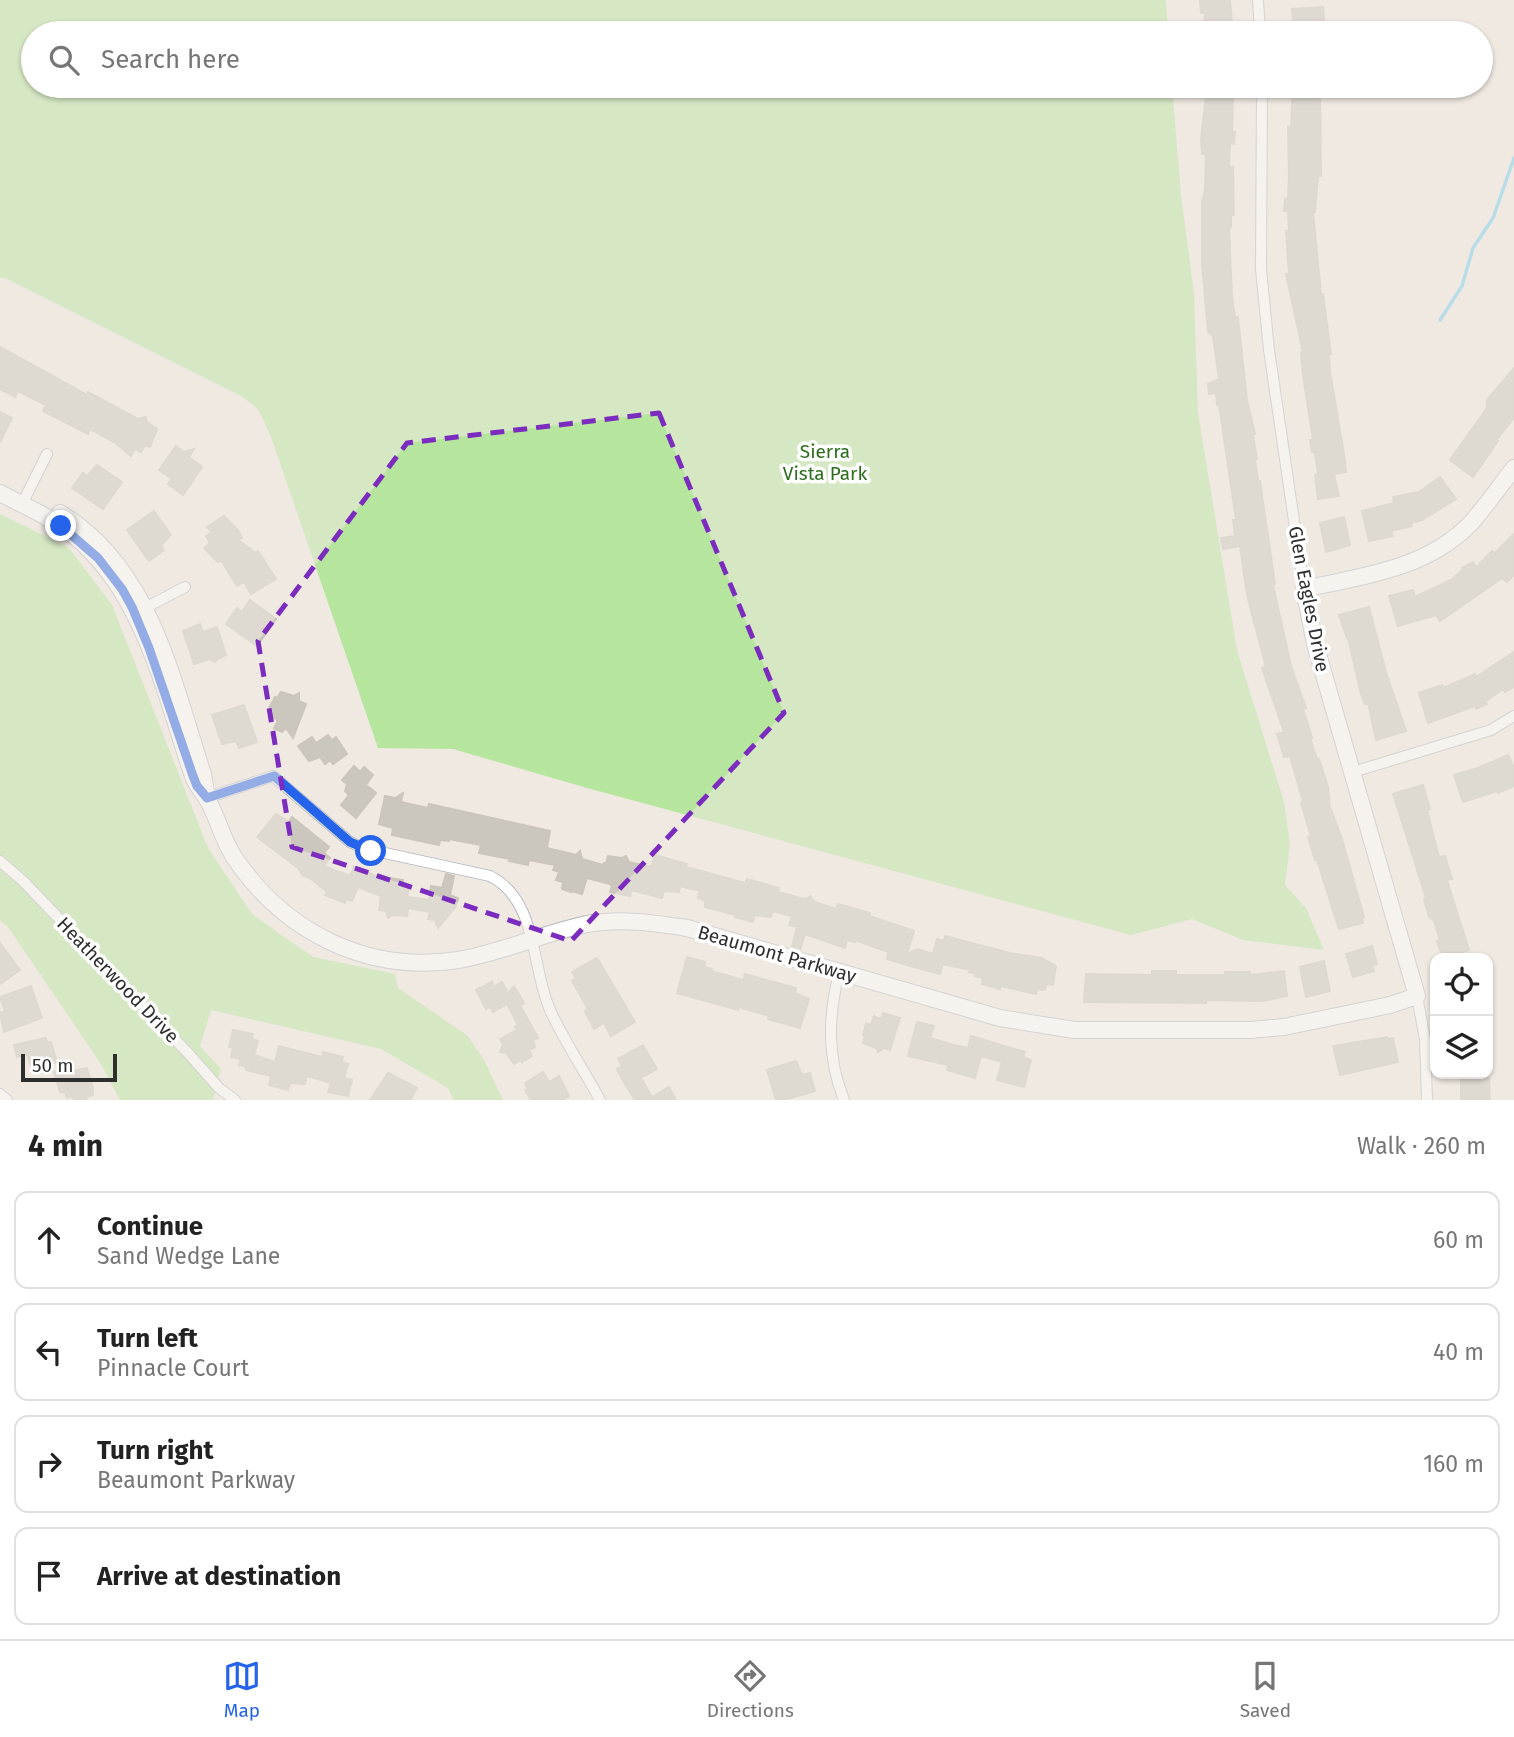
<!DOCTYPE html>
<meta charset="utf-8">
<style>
body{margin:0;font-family:"Fira Sans",sans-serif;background:#f6f6f6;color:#222}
.controls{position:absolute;right:21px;bottom:21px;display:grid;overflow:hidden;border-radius:14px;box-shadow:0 2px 5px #0004}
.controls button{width:63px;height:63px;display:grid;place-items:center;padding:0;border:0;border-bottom:2px solid #e0e0e0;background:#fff;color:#222;font:35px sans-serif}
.scale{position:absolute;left:21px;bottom:18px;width:96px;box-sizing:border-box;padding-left:7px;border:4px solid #2e2e2e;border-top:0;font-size:19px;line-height:24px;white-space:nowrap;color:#2e2e2e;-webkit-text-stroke:5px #fff;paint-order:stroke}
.stop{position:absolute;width:21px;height:21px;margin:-16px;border:5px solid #2563eb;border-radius:50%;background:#fff}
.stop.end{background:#2563eb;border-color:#fff;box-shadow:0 2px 7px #0008}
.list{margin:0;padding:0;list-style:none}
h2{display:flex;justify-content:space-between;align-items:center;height:91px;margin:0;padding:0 28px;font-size:30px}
h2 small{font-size:23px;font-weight:400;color:#767676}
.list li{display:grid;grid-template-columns:46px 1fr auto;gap:21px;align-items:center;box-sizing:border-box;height:98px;margin:0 14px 14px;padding:0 14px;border:2px solid #e0e0e0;border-radius:14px}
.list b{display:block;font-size:26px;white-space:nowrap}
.list p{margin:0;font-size:23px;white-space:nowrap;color:#767676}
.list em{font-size:23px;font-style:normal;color:#767676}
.icon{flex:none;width:38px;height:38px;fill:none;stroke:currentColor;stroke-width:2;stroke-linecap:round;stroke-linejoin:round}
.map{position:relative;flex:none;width:1514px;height:1100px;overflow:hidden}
.search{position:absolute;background:#fff;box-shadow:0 2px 5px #0004;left:21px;right:21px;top:21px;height:77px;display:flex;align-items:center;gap:18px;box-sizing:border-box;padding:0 24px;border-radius:38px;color:#767676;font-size:26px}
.sheet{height:539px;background:#fff}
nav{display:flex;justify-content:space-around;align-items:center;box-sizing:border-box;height:98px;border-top:2px solid #e0e0e0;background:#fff;font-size:19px;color:#767676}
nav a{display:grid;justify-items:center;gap:4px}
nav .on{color:#2563eb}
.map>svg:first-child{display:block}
</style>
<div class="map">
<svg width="1514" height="1100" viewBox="0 0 1514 1100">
<rect width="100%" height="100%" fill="#efe9e1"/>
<path fill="#b6e59e" d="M0,0H1166L1168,33H33V86H1172L1181,195L1194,294L1198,413L1237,650L1284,802L1290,844L1285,885L1306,908L1324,950L1243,940L1192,919L1131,935L587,788L453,749L378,748L270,434L258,409L243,397L5,278H0Z
M0,514L69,548L112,605L208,848L252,914L313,957L395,974L398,988L467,1035L484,1060L503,1100H454L448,1088L381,1049L211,1010L200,1046L221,1069L213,1100H120L101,1064L8,927L0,920Z"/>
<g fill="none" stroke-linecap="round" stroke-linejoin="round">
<path stroke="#75cff0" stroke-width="3.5" d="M1440,320L1462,286L1473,248L1493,218L1514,158"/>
</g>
<path fill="#cbc7bf" stroke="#cbc5ba" stroke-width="2" d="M1200,0H1230L1232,23H1234L1235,33H1204L1205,13H1201Z
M1323,7L1325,31L1294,33L1292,9Z
M1293,86H1320L1321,176H1318L1315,212H1313L1321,294H1323L1331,354H1329L1330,372L1345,460L1346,472L1334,474L1339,496L1318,499L1315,475L1318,474L1315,452H1312L1310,440H1313L1303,375L1301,352H1303L1286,274H1289L1286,231H1289L1288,211H1284L1285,199H1288L1289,177L1288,127H1291Z
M1206,95L1233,96L1232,132H1235L1234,144L1230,143L1229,167H1233L1234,215H1231V227H1229L1232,296L1235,318L1238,317L1247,400L1255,434L1253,435L1257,459H1255L1258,481H1260L1275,584L1273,585L1291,666L1306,708L1303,709L1312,738H1310L1317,759H1319L1328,787L1330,807L1342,839L1364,917L1362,918L1363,923L1339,929L1317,860H1315L1308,837L1311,836L1301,803L1303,802L1290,756L1284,757L1277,734L1284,732L1262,668L1266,667L1247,595L1240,546L1223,549L1221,538L1235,536L1233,520H1236L1219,404L1217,405L1216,393L1209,394L1208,384L1219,379L1213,336L1208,332L1202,263V201L1205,190L1206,154H1202L1201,140Z
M0,347L87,395L88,392L138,419L146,417V421L157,429L150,447L145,445L141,452L135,449L131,456L114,442L90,429L88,434L43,411L46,405L18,391L15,397L0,389Z
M1514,368V418L1497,439L1498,441L1473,477L1450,460L1487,408V400Z
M0,412L12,418L0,442Z
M176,446L184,452L194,449L189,457L202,467L183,495L168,484L172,479L159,470Z
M97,465L122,482L103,509L72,488L83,473L87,476Z
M1440,477L1456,499L1422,520L1411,523L1412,526L1391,531L1393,536L1369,541L1362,511L1394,503L1393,497L1419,492Z
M154,511L171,535L161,545L164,550L149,561L127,530Z
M224,516L238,530L242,538L238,540L256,553L258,551L276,579L251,594L244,582L237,586L221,560L218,562L204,548L210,543L206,536L212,532L207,527Z
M1344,517L1350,545L1326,552L1320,523Z
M1514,534V575L1507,582L1502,578L1440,621L1436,615L1398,626L1389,596L1413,590L1415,597L1455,578L1454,577L1463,570L1462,568L1473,562L1476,567L1492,551L1495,553Z
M250,600L276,619L257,646L226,624L237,608L242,612Z
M1369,607L1386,672L1406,731L1376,740L1368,703L1365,704L1361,694L1348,638H1347L1339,615Z
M200,624L203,632L217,627L226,655L218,659L215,662L210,659L194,664L183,631Z
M1514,652V687L1505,692L1503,689L1486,701L1487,704L1476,709L1475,706L1428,723L1419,693L1442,685L1443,688L1475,674L1476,677Z
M281,692L294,696L299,693V701L306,704L293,738L286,728L282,732L274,728L278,721L272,716L274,711L269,708L275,697L277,698Z
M244,705L257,742L239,748L236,741L222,744L212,715Z
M328,735L332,740L336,737L347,754L333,764L330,760L325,764L320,757L309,761L298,746L312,737L316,743Z
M1508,755L1514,768V786L1498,793L1497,791L1463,802L1454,775L1478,768Z
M354,766L360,772L364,767L373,775L366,785L376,793L356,818L341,805L349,795L345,791L347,784L342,780Z
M1423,785L1430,809L1427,810L1434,838L1439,857L1445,856L1452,879L1447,880L1469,950L1443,958L1437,941L1440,940L1434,921L1429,917L1424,899L1426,898L1393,794Z
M403,793L401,802L428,808L429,804L550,831L547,848L576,855L580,851L582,859L603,865L604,863H606L608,856L622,858L626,856L629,862L651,867L655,855L687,864L686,867L745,883L747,879L779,888L778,892L800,898L807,899L810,896L815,902L836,909L838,904L870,913L869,916L914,931L907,954L917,949L933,954L937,939L944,941L945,936L1010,953L1042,958L1056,966L1053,985L1047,983L1045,990L1037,989L1036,994L1001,986L1000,989L982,984L983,978L975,976L976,974L969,972L970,970L943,964L940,974L921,969L887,959L888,952L855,940V942L847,940L845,948L805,934L800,950L792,947L797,927L789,925L792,916L772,911L771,917L755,915L753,922L735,917V915L705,907V901L698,898L700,891L680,886L679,892L664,891L662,898L632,890L630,896L610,892L612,886L610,884L587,878L582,894L571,891V892L562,889L563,882L556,880L559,872L553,870L555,865L529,860L528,865L509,861L510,859L479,853L481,845L449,839V841L440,840L439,845L392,835L393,828L379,824L385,796L395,798Z
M276,814L289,822L292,817L329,847L324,853L330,858L324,866L350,876L354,867L375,876L403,880L402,887L409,888L407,897L429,900L431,886L442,888L446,874L454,876L450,895L458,898L456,906L438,928L435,920L428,919L430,912L408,908L407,916L393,915L388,918L386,911L379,910L381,896L358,887L352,901L346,899L345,903L325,895L327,892L310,878L302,875L298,868L257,837Z
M0,943L20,970L0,984Z
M1372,946L1377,964L1372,966L1374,971L1353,977L1346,954Z
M687,957L705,962L704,967L712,969L711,971L743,980L745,974L796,988L795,993L809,999L800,1028L768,1019L769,1016L738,1007V1010L677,993Z
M597,958L635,1022L611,1036L604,1023L594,1029L585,1011L588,1009L572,981L576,979L572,972Z
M1324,961L1330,991L1306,997L1300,967Z
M1152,971H1176V975H1225V972H1250V975L1284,971L1287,996L1263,1001L1206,1000V1003L1084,1002L1086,974L1152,975Z
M492,982L494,987L502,982L508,993L514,986L524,1003L520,1005L538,1038L533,1040L535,1047L529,1050L532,1056L522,1062L521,1060L514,1064L506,1053L500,1052L503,1045L500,1039L517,1030L515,1027L518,1025L507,1004L493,1012L490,1007L486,1009L476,990Z
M31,986L42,1018L4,1032L0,1013L5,1011L0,997Z
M883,1013L900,1018L890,1050L884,1048L878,1052L876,1048L863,1043L865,1035H863L866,1023L871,1025L874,1016L881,1019Z
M917,1022L934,1026L930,1038L954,1045L968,1048L971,1036L1025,1052L1023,1057L1031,1060L1024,1087L997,1080L1002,1062L981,1056L975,1078L947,1070L948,1065L908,1056Z
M233,1030L253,1034L252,1039L258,1041L254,1055L275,1062L279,1046L322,1057L323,1052L343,1057L342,1062L348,1064L344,1078L352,1080L348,1096L328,1092L331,1083L307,1076L305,1084L290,1083L288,1090L269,1085L271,1076L246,1070L245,1066L239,1065L241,1059L231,1057L233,1048L229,1047Z
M1387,1037L1388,1039L1393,1038L1398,1062L1340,1075L1333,1046Z
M46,1038L47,1043L51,1042L57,1062L39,1066L38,1062L30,1064L27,1054L17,1057L14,1045Z
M643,1045L657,1069L641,1078L652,1097L669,1087L676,1100H635L623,1081L617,1069L622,1066L618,1059Z
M796,1061L802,1075L810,1073L815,1091L784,1100H776L767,1070Z
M87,1068L93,1088V1095L86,1097V1100H74L73,1096L67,1098L65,1093L60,1092L54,1072L67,1069L68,1072Z
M543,1072L549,1082L559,1076L569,1096L562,1100H531L525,1090L528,1089L525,1083Z
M388,1073L417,1088L410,1100H370Z
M1489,1078L1490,1100H1461V1079Z"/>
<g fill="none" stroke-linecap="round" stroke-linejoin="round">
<g stroke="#b4b7c1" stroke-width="12">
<path id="street" d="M1258,0L1260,33
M1262,86L1261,269L1269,350L1304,589
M22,504L47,454
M141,610L185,587
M1353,772L1491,730L1514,716
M207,798L273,776L350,842L362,848L490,876C538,900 531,967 550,1010C564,1041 584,1070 600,1100
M0,861L23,881L188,1053L219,1088L235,1100
M839,973C828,1017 827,1057 844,1100
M1417,996L1425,1040L1427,1100
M0,1094L7,1100"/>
</g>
<g stroke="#b4b7c1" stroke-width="18">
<path id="secondary" d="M0,493C20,504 42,513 61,526C142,581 163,689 193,776C196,785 202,791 207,799C218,817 222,839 234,857C284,932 367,974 458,960C502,953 543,933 587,924C621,918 654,923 687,928L1000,1018L1074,1030H1250L1284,1027L1390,1005L1417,996L1315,644L1304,589C1363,576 1427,569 1471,523C1486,506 1500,486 1514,468
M60,513C151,568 172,680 203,774L206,792"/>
</g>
<use href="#street" stroke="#fff" stroke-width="10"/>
<use href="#secondary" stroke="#fff" stroke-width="16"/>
</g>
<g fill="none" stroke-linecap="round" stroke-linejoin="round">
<path stroke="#2563eb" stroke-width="9" d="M61,526L98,558L122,589L132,607L149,648L193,776L197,786L207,798L274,776L350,842L371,851"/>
</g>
<path d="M0 0H1514V1100H0ZM659,413L784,713L571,941L292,847L258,641L407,443Z" fill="#efe9e1" fill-opacity=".55" fill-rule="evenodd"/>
<path fill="none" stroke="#7b2cbf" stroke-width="5" stroke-dasharray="14 9" stroke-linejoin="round" d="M659,413L784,713L571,941L292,847L258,641L407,443Z"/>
<g text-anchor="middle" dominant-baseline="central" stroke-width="7" stroke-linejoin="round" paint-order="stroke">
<g font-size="19" fill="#2c6e1b" stroke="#fff">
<text x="825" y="451">Sierra<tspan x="825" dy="22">Vista Park</tspan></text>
</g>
<g font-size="19" fill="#2e2e2e" stroke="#fff">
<text transform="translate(1309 599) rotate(79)">Glen Eagles Drive</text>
<text transform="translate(777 954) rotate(16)">Beaumont Parkway</text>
<text transform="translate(118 980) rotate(46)">Heatherwood Drive</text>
</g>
</g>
</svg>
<div class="controls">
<button><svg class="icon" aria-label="locate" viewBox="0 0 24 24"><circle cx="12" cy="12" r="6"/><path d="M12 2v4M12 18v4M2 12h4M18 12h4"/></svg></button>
<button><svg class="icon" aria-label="layers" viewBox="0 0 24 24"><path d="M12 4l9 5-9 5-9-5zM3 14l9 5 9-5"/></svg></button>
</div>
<div class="scale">50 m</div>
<div class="stop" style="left:371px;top:851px"></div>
<div class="stop end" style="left:61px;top:526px"></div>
<div class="search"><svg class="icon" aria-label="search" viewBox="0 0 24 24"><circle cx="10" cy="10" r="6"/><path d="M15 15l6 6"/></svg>Search here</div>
</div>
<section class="sheet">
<h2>4 min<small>Walk · 260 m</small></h2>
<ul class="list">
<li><svg class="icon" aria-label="ahead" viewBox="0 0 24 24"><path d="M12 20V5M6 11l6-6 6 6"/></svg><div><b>Continue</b><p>Sand Wedge Lane</p></div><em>60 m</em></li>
<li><svg class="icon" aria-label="left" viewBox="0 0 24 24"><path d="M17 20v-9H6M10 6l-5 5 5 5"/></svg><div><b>Turn left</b><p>Pinnacle Court</p></div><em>40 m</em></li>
<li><svg class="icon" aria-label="right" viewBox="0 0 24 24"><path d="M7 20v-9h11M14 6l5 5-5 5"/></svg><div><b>Turn right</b><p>Beaumont Parkway</p></div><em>160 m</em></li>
<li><svg class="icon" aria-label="arrive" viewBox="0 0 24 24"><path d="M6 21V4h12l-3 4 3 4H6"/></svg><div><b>Arrive at destination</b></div></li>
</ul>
</section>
<nav>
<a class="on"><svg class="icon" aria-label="map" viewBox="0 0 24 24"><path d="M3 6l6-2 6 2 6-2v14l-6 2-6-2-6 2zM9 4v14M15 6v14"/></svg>Map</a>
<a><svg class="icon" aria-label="directions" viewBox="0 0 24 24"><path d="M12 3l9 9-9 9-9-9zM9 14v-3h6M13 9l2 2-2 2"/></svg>Directions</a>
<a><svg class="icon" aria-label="saved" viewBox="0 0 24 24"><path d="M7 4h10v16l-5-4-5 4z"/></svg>Saved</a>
</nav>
